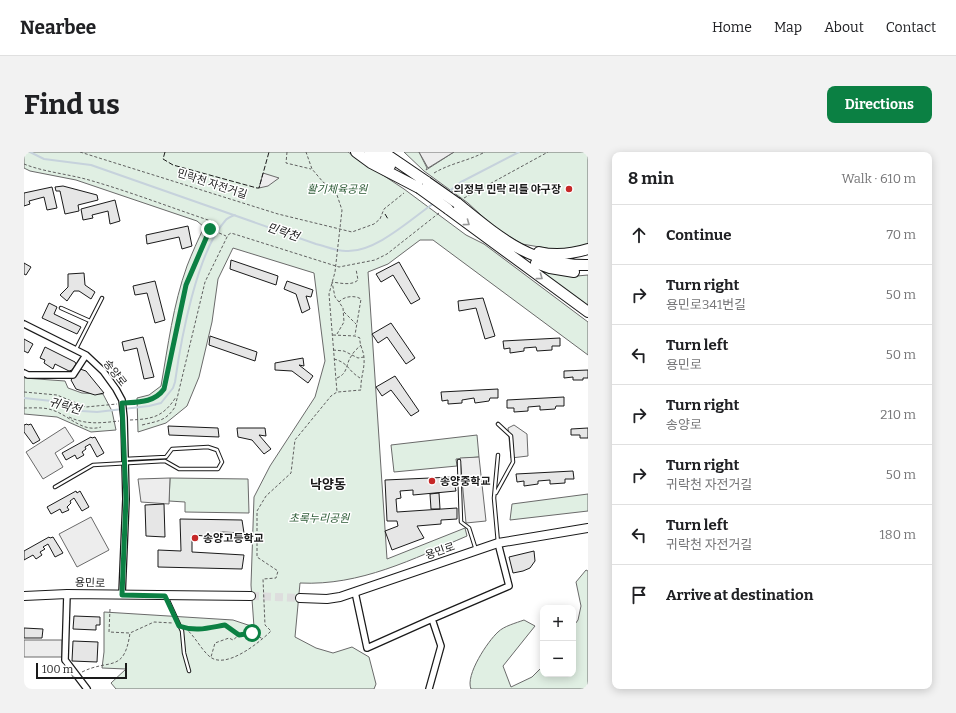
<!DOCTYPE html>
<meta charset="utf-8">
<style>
body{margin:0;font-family:Bitter,"Noto Sans KR",serif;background:#f2f2f2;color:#202124}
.controls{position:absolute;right:12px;bottom:12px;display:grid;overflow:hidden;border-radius:8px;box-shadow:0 2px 10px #0003}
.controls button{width:36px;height:36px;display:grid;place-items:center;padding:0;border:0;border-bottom:1px solid #e0e0e0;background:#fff;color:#202124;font:20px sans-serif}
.scale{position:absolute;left:12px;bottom:10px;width:91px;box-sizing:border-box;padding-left:4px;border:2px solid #1a1a1a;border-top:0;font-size:11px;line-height:14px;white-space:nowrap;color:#1a1a1a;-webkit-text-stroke:3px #fff;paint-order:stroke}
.stop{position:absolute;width:12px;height:12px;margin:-9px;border:3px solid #0b8043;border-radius:50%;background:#fff}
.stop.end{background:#0b8043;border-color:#fff;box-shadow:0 1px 4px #0008}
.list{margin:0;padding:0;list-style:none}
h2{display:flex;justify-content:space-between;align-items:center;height:52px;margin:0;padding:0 16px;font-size:17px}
h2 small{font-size:13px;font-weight:400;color:#757577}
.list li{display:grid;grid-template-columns:26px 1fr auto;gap:12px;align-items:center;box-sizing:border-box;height:60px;padding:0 16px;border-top:1px solid #e0e0e0}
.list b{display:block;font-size:15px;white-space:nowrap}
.list p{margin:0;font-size:13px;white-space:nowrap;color:#757577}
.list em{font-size:13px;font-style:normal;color:#757577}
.icon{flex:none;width:22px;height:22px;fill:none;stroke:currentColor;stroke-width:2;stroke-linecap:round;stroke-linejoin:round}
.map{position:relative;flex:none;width:564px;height:537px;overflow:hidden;border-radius:8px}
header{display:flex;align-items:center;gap:24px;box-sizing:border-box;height:56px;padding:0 20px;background:#fff;border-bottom:1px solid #e0e0e0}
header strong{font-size:19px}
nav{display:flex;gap:22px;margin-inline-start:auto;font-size:14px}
.intro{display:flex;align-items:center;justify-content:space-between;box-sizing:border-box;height:96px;padding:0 24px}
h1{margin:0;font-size:28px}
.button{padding:10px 18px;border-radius:8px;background:#0b8043;color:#fff;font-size:14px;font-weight:700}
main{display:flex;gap:24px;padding:0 24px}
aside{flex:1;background:#fff;border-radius:8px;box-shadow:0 2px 10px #0003}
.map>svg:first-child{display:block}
</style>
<header>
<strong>Nearbee</strong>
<nav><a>Home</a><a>Map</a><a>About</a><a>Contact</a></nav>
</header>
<div class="intro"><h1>Find us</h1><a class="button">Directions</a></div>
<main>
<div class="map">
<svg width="564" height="537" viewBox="0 0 564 537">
<rect width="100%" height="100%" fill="#fff"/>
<path fill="#e0efe3" stroke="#6a6a6a" d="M0,0H324L380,37L442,83L460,92L564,170V203L409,88H396L364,112L344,120L363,407L441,376L443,384C389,407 336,434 276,431L271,485L292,496L309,501L328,495L345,505L352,532L350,537H92L87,531L102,517L78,516L80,500V460L209,468L230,475L227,433L230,345L246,314L291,245L301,209L290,121L209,96L194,127L188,170L175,225L163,254L142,271L114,280L113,246L125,243L137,234C144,194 149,153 163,114C168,101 174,88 180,75L173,69L52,28L6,19L0,16Z
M380,0H395L403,16L402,18L430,0H564V94L545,100L498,92L471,76L444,51L400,19Z
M505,112L553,124L564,123V157Z
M0,226L41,229L44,236L58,241L79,242L88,259L92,278L67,280L33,265L0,262Z
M453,283L455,305L432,307L433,314L370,320L367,293Z
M146,326L224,327L225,361L161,360V350L145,349Z
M564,342V359L486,368L488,352Z
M562,418L564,419V537H447C441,523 464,489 474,480C480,474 492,471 500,468L511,474L479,514L487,535L508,525L519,514V522H549V475L554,468L557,454L552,430Z"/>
<path fill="#ededed" stroke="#6a6a6a" d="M395,0H430L404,16Z
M239,21L255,26L244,34L235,36Z
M490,273L503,282L504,304L487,306L484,276Z
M41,275L50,289L31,301L39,315L19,327L2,300Z
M455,305L462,369L442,371L436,306Z
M146,326L145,352L117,350L114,327Z
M67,365L85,398L53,415L35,382Z
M0,488H38V505H0Z"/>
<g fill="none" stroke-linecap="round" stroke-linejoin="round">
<path stroke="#c6d2dc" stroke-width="2" d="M6,0L20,7L67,13L292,92C301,94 312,99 322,99C351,101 387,67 410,51
M423,41L437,30L495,0
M0,246L37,250L58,259L73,260L125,254L137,251L149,236L151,230C157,187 173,100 201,69C203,66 208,64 211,63"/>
</g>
<path fill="#e6e6e6" stroke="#1a1a1a" d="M39,34L73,43L74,48L54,53L55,59L41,62L36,39H32L31,35Z
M28,35L33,56L23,58L20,45L5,49L6,52L0,54V41Z
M91,48L96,69L86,72L84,59L68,63L69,66L59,68L57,57Z
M164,74L168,94L158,97L155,85L123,92L122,83Z
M207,108L254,124L252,133L206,117Z
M375,110L396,147L387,152L369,123L357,130L352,122Z
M0,111L7,115L2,123L0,122Z
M60,121L61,133L71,140L67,147L55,139H50L43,149L36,143L44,135V122Z
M131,129L141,168L131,171L123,141L111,143L109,134Z
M263,129L289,138L287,145L282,144L286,157L278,161L272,142L260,137Z
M459,146L471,184L461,187L452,156L435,159L434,149Z
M25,151L33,155L30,162L57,175L53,182L18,166Z
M367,171L391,206L382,212L363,185L354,191L348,182Z
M186,184L233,200L231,209L185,193Z
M119,185L130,225L120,227L113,196L100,199L98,190Z
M536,186V194H528V198L513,199L512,195L500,196V199L486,201V196L480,197L479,189Z
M0,187L9,192L4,201L0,199Z
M21,195L51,210L52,212L48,218L45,219L31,212L29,217L20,211L21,208L16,206Z
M279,206L280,214L275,213L289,224L284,231L268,219L251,218V211Z
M56,217L62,219L80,241L71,243L52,237L47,228Z
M564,218V226H559V228H549V225L540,226V219Z
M371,224L395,259L387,264L367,238L358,244L352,235Z
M474,237V246H466L465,249L451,251L450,246L438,248V251L424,252V248L418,249L417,240Z
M540,245V254H532L531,257L516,258V254L504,255V259L490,260V256H483V248Z
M3,272L4,273L7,272L16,288L9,292L0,280V273Z
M144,274L194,276L195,285L145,283Z
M213,276H241L242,284L235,283L247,297L240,302L228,288L214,285Z
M564,276V286H556V283H547V277Z
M67,285L68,286L71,285L80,301L73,305L66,292L61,295L62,297L58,300L60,303L53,307L51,303L42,308L38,301Z
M549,319L550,327H541V331L526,332V328L514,329V332L500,334V329L493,330L492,322Z
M429,325L432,339L389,343V338L376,339L377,346L372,347L373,360L433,356V367L417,368V372L393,374L400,386L368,398L361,379L374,374L373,369H363L361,328Z
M52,339L53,341L56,339L65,355L58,359L50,346L46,349L47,351L43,355L45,358L38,361L36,357L27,362L23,355Z
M415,341L416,357H407L406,342Z
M140,352L141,385L122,384L121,353Z
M156,367L218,368L220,381L196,380L195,385L168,383V400L220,403L218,417L134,415V398L157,399Z
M25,385L26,386L29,385L39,401L31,405L24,392L19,395L21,397L16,400L18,403L12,407L9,403L0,408V399Z
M510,399L511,409L506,416L499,419L489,421L485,405Z
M50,464L76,465V473H72V478L49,477Z
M0,476L19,477L18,486H0Z
M49,489L74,490L73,510L48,509Z"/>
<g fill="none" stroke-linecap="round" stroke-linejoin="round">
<path stroke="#ddd" stroke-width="8" stroke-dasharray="8 4" stroke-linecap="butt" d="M227,444L276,446"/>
<g stroke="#1a1a1a" stroke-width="4.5">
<path id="lane" d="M37,156L66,169
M52,197L78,146
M435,309L437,370L445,376L452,398
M31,335L69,313L141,309L155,317H194L198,310L193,298L184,295L148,297L142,305L101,307
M472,341L489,310L487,284L474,272
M474,391L470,346L474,303
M142,444L158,479L160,501L165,519"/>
</g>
<g stroke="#1a1a1a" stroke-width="8">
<path id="street" d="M0,172L62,203L79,219L92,237L98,248L100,266L102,347L98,443
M0,221L4,223H49L62,203
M331,440L343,496L408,467
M43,442L41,508L63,537
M405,537L417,494L408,467L485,434L474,391"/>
</g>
<g stroke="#1a1a1a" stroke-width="10">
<path id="secondary" d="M0,444L43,442L227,444
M276,446L303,447L316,445L474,391L564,376"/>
</g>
<g stroke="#1a1a1a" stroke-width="12">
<path id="highway" d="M332,0L347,11L395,36
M346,0L366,14
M359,0L403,30
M433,51C475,85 507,114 564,113
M424,57L564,160
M515,100C532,104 548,102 564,97
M512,111L526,116L550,120"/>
</g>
<path stroke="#5f5f5f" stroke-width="1" stroke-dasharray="3 2" stroke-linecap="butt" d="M56,0L254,62L328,80L350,72L356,67L360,57L380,41
M263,0L262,11L287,17
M0,12C20,20 44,22 65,28C107,40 148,56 190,70L168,115L162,133L140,237C131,250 118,249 104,251
M410,21C427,11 444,9 461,0
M440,46L524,0
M186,77L202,84
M315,150L311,145L308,130C316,131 328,134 334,128L332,117
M320,160L332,172
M313,182L320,170L319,156L315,150C320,144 331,143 337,147L331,183
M309,183L331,184L336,186C335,193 340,199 340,206C341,217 336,227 337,238L314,240
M309,198L320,199L334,206L340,205
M310,207C325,211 323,218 336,226
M313,226C325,221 321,212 328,203C330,199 334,196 337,193
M0,240L33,243L62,255L93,252
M0,256C9,256 20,255 28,258C45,263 58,281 77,275
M45,265C62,273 77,271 95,269
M106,268C129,267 139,265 152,245
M118,273C134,269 142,269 151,255L181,130L204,83L207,81L315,115L351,108L363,102L415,61
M86,457L85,480L105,481
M161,476C171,484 176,496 185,504C201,519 236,490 247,479L241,473L239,427L252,426L254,419L233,405V359L242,344L267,321L271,288L307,244L313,240L305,142L311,120L318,58L312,40L299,30L288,17L282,0
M162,476L178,478L201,473L215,483L209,488L205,486L191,491L187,505
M216,483L228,481L239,487
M58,520C86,506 100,522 106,481L130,470L149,471"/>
<use href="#lane" stroke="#fff" stroke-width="2.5"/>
<use href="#street" stroke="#fff" stroke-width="5.5"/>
<use href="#secondary" stroke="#fff" stroke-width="8"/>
<use href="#highway" stroke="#fff" stroke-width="10"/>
<g stroke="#1a1a1a" stroke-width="12" stroke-linecap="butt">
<path id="highway-bridge" d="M403,30L433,51
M395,36L424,57"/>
</g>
<use href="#highway-bridge" stroke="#fff" stroke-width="10"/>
<path stroke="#1a1a1a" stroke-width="1" stroke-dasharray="5 2" stroke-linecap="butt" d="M141,0L139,7L149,13L233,36H235L245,0
M361,62L364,67"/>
</g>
<defs><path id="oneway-chevron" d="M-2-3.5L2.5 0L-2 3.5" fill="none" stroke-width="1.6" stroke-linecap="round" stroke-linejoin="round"/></defs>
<g stroke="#989898">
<use href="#oneway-chevron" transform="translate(443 71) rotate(36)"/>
<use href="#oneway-chevron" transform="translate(516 125) rotate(36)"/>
</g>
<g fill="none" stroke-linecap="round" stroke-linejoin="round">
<path stroke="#0b8043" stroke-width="5" d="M186,77L162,133L140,237C130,251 114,250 98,251L102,347L98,443L141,444L155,474C172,480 184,476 201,473L215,483L228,481"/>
</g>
<g fill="#c62828" stroke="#fff" stroke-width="1.5">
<circle cx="545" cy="37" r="4"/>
<circle cx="408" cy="329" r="4"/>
<circle cx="171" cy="386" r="4"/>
</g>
<g text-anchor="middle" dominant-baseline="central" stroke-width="3" stroke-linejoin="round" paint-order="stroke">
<g font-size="11" fill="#1a1a1a" stroke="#fff">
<text transform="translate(188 32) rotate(18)">민락천 자전거길</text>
<text transform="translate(91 221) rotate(52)">송양로</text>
<text transform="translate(416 399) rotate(-19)">용민로</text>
<text transform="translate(66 431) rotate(2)">용민로</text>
</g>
<g font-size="11" font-style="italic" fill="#2b5a34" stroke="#fff">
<text x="313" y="37">활기체육공원</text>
<text x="295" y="366">초록누리공원</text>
</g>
<g font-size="11" font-weight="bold" fill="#1a1a1a" stroke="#fff" text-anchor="start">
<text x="537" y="37" text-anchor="end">의정부 민락 리틀 야구장</text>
<text x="416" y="329">송양중학교</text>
<text x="179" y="386">송양고등학교</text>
</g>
<g font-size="12" font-style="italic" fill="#1a1a1a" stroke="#fff">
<text transform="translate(259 80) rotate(19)">민락천</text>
<text transform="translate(41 254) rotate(15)">귀락천</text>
</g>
<g font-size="13" font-weight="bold" fill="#1a1a1a" stroke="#fff">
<text x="304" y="332">낙양동</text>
</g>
</g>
</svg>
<div class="controls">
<button>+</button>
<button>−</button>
</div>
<div class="scale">100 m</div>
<div class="stop" style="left:228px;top:481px"></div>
<div class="stop end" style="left:186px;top:77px"></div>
</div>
<aside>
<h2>8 min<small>Walk · 610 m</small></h2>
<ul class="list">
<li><svg class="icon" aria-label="ahead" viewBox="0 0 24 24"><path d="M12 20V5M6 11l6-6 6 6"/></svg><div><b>Continue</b></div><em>70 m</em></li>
<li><svg class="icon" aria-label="right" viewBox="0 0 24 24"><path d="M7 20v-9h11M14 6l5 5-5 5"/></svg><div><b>Turn right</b><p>용민로341번길</p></div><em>50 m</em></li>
<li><svg class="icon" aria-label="left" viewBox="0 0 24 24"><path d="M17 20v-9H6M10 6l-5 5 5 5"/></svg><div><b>Turn left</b><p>용민로</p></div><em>50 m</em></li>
<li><svg class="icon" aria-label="right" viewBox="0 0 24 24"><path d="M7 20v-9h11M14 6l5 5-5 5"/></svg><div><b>Turn right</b><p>송양로</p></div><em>210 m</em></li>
<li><svg class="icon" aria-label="right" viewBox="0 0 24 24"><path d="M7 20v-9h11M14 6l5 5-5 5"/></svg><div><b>Turn right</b><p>귀락천 자전거길</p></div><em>50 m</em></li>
<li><svg class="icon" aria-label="left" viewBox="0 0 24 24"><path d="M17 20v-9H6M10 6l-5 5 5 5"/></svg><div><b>Turn left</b><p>귀락천 자전거길</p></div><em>180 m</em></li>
<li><svg class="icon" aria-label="arrive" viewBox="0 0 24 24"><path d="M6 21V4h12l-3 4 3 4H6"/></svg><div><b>Arrive at destination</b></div></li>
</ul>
</aside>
</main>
